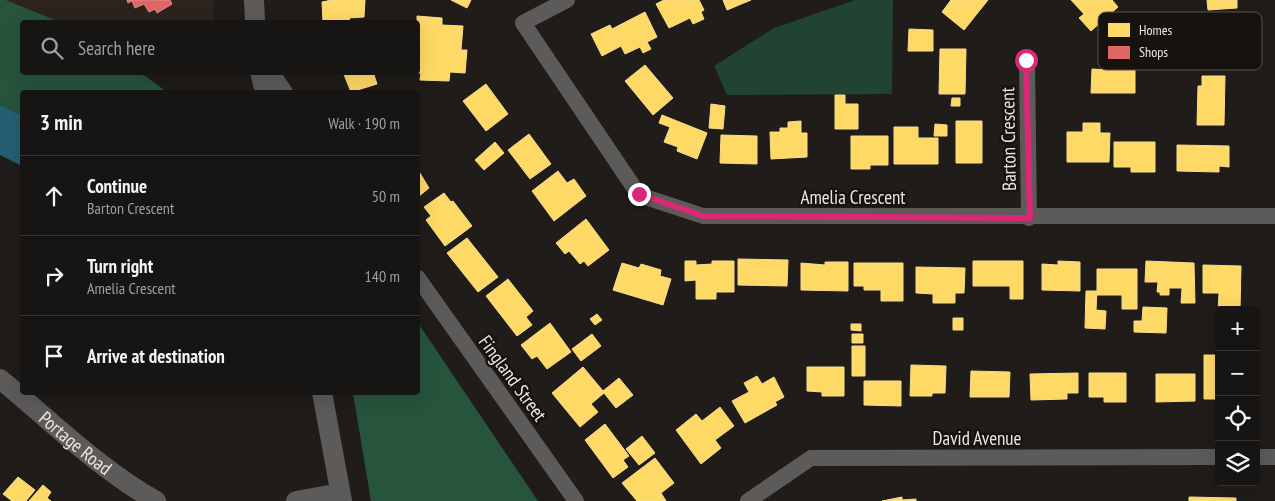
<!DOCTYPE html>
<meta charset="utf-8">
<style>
body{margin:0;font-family:"PT Sans Narrow",sans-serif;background:#242221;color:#f1f3f6}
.controls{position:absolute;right:15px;bottom:15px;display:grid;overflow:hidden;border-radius:5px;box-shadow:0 5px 20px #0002}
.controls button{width:45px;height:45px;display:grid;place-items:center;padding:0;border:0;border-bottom:1px solid #363433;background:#171513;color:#f1f3f6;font:25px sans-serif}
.stop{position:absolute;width:15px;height:15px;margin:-11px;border:4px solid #db2777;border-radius:50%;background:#fff}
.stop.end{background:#db2777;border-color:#fff;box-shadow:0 1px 5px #0008}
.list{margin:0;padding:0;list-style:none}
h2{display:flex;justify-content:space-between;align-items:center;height:65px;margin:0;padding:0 20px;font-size:21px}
h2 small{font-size:16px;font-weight:400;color:#9e9fa0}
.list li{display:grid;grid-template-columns:32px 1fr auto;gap:15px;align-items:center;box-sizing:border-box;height:80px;padding:0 20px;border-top:1px solid #363433}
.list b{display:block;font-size:19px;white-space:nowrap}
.list p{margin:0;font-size:16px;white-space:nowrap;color:#9e9fa0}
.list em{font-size:16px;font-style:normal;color:#9e9fa0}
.icon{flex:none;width:28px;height:28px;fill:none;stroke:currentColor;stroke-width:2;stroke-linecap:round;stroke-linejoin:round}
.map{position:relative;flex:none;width:1275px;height:501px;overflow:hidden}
.search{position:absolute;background:#171513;box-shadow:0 5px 20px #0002;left:20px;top:20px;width:400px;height:55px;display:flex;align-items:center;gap:12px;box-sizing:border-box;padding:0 18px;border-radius:5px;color:#9e9fa0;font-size:19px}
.panel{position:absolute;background:#171513;box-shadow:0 5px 20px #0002;left:20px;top:90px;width:400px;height:305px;border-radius:5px}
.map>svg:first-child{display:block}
</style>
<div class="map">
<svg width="1275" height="501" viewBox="0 0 1275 501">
<rect width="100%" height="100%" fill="#1f1c19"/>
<path fill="#2c231c" d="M6,0H214V22H60Z"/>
<path fill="#204431" d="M855,0H893L892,94L727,95L714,66L774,28Z"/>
<path fill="#26543c" d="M0,0H6L60,22H22V72L141,73L167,92H22V136L0,125Z
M418,323L538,501H371L353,393L418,392Z"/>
<path fill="#255f74" d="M0,105L22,116V166L0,155Z"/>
<path fill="#ffd966" stroke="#f9dd8c" d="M332,0H365L364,17L349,18L350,22H323L322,2Z
M451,0H471L467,8Z
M664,0H699L704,10L701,12L704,19L693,24L690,18L669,28L656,4Z
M723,0H751L727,10Z
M951,0H988L964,30L942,12Z
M1071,0H1112L1118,7L1091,31L1079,18L1084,14Z
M1207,0H1237V8L1208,10Z
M645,12L657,37L647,42L651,49L643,53L640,47L625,54L621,46L602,56L591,34L610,25L612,29Z
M417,16L442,18V25L463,26L461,50H467L465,73L450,72L449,81L420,80L421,73H414L418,72Z
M909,29L933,30V51H908Z
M1109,48L1146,49L1145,68H1135V93H1091L1092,69L1109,70Z
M940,49H966L965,94H939Z
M645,65L673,98L653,115L625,81Z
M343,72H373L377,84L351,92Z
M1202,76H1225L1224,125H1197L1198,86H1202Z
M486,84L508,114L486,131L463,101Z
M835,95H845V104H858V129H835Z
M952,98H960V106H951Z
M711,104L725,106L723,129L709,128Z
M662,115L707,133L697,159L677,151L678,147L664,142L670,127L659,123Z
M801,121V133H807V157L771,159L770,132H780V128H788V122Z
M956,121H982V163H956Z
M1083,123H1100V133H1110L1109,162H1067V132H1083Z
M935,124L947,125V136H934Z
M894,127H918V138H938V164H894Z
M529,134L551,164L530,179L508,150Z
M721,135L757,136V164L720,163Z
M851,136H888V165H870V169H851Z
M495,142L504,153L484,170L475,160Z
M1114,142H1155V172H1131V167H1114Z
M1177,145L1229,146V167L1219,166V172L1177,171Z
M418,170L429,188L418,197Z
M558,171L567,183L574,179L586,196L554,221L532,191Z
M444,193L451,202L453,201L472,226L445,246L426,220L431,216L424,207Z
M586,219L609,250L588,266L584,261L580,264L569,251L565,254L556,243Z
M467,238L498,277L478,292L447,253Z
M738,259L788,260L787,286L738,285Z
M685,261H696V265L712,264V261H734V292H716V299H696V280L685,281Z
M973,261H1023V299H1010V286H973Z
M1058,261L1080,262V291L1042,290V264L1058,265Z
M1146,261L1194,263L1195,303H1181L1182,288H1169V295H1160V292H1157L1158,282H1145Z
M825,262H848V291L801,290V263L825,265Z
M622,263L639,268L641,264L661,270L660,276L671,279L663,305L613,290Z
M854,263H903V301H881V290H864V286H854Z
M1203,265L1241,266L1240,310H1219L1218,312L1219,293H1203Z
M916,267L965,268L964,293H955V303H933V294L916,293Z
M1097,269H1137V309H1122V295H1097Z
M508,279L533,311L526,317L532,325L517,336L486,296Z
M1086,291H1097L1096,310L1106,311L1105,329L1085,328Z
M1143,307L1167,308L1166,333L1134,332V321H1142Z
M597,314L602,320L595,325L590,319Z
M953,318H963V330H953Z
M550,323L571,352L547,369L537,356L532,359L521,345Z
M851,324H861V331L851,330Z
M592,334L601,346L581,361L572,349Z
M852,334H863V343H852Z
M852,346H865V376H852Z
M1204,355H1219V399H1204Z
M911,365L946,366L945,393H932V396H910Z
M583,367L603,391L619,378L633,395L616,408L604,393L591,404L598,412L580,427L552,393Z
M807,367H844V396H822V392L807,391Z
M971,371L1010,372L1009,397H970Z
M1078,373V393H1067V399L1031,400L1030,374Z
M1089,373H1126V402H1104V397H1089Z
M1156,374H1195V401L1156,402Z
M757,376L762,384L774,377L784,397L775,402L777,405L745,423L732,401L749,392L744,383Z
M864,381H901V406L864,405Z
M720,407L734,426L715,440L721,448L701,464L676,430L696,414L702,421Z
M605,424L629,456L623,460L628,467L613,478L585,440Z
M642,436L655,453L639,465L626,449Z
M655,458L674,483L661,493L666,501H637L622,483Z
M18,477L35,490L26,501H12L3,494Z
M43,485L51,492L47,498L51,501H29Z
M902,497V500L916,499V501H882Z
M1189,497L1236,498V501H1189Z"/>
<path fill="#e06666" stroke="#e38c8c" d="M127,0H170L172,4L157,13L155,9L149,12L144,4L135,8L132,1L128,3Z"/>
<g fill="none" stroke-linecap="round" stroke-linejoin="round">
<path stroke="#5d5b5a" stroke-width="16" d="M567,0L523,23L639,195L703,216H1275
M1027,60L1029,218
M271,72L285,92
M418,278L576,501
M1256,457H1275
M748,501L811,458L1219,457"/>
<g stroke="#5d5b5a" stroke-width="20">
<path d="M254,0L255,22"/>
<path d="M260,72L265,92"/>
<path id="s1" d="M0,379C50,420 99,469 156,501"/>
<path d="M322,392L342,501"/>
<path d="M296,501L340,493"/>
</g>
</g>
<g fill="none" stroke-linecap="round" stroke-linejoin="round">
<path stroke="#db2777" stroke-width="6" d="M639,194L703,216L1030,218L1026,60"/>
</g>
<g text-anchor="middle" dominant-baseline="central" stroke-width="5" stroke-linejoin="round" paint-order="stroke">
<g font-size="19" fill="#eae6e3" stroke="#17120e">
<text transform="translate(1008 139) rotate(-91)">Barton Crescent</text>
<text x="853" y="197">Amelia Crescent</text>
<text transform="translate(513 378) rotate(54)">Fingland Street</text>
<text x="977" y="438">David Avenue</text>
<text stroke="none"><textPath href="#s1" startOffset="99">Portage Road</textPath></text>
</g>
</g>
<rect x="1098" y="12" width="164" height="58" rx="8" fill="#17120e" stroke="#56524e" stroke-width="1"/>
<rect x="1108" y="23" width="22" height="14" fill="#ffd966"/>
<rect x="1108" y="46" width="22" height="13" fill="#e06666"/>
<g font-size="14" fill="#eae6e3">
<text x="1139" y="35">Homes</text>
<text x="1139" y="57">Shops</text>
</g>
</svg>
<div class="controls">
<button>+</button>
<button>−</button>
<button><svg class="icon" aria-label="locate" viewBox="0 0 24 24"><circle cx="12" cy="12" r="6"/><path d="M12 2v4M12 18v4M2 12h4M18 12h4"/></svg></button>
<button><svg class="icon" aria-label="layers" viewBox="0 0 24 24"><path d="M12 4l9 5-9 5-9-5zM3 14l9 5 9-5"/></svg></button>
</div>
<div class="stop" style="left:1026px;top:60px"></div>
<div class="stop end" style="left:639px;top:194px"></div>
<div class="search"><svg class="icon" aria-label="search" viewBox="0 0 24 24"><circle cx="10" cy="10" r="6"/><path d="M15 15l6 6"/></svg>Search here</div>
<section class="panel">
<h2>3 min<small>Walk · 190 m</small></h2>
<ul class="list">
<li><svg class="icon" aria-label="ahead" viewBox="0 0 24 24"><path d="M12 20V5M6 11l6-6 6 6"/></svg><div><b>Continue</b><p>Barton Crescent</p></div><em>50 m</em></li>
<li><svg class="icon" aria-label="right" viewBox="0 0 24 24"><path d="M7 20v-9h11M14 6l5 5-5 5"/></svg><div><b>Turn right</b><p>Amelia Crescent</p></div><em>140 m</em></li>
<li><svg class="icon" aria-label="arrive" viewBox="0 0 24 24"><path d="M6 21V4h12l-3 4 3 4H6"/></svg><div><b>Arrive at destination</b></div></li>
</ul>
</section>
</div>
